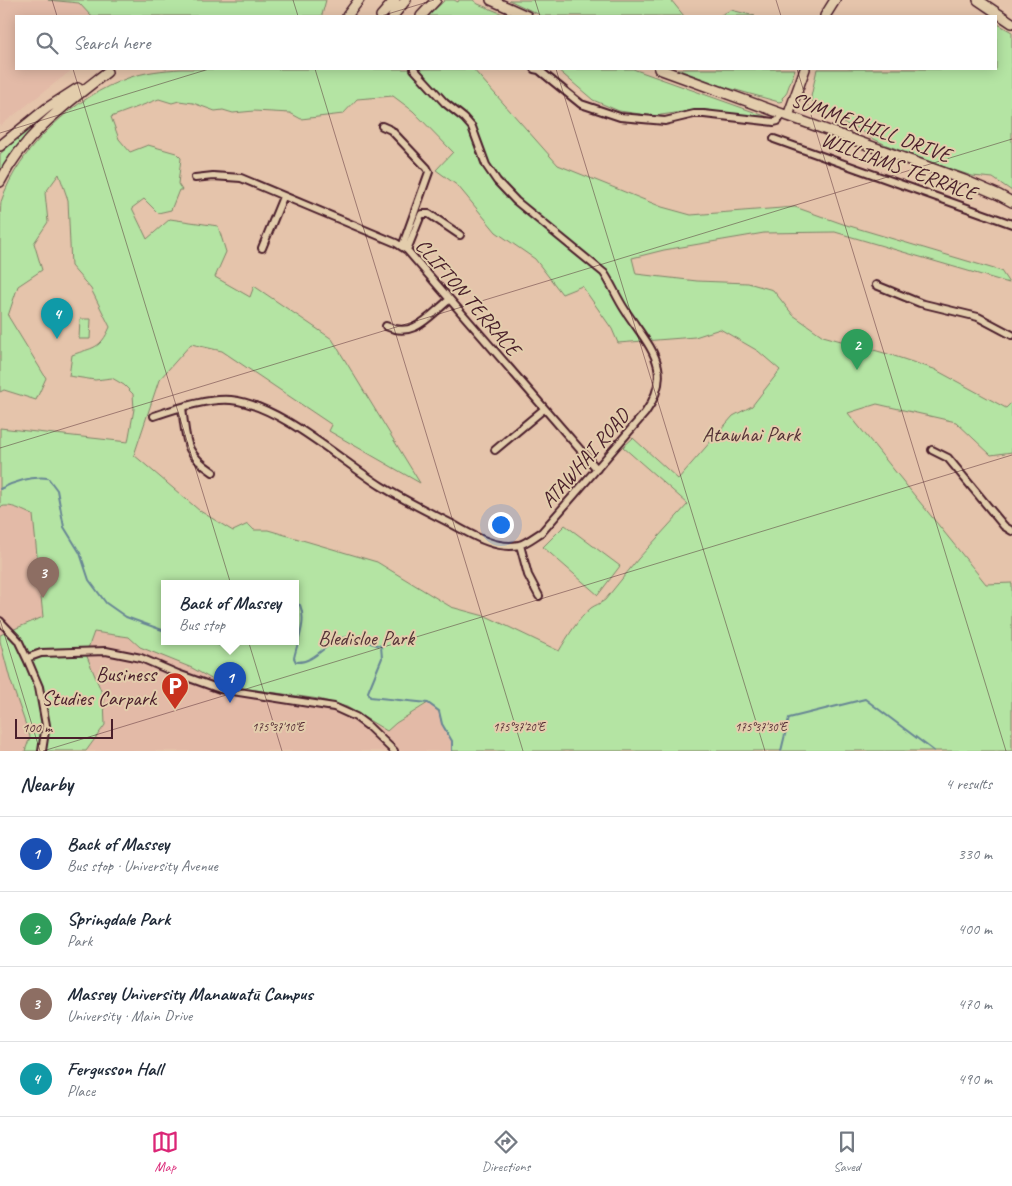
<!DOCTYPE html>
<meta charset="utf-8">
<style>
body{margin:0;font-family:Caveat,sans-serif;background:#f2f2f3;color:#1f2937}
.scale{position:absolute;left:15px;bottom:12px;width:98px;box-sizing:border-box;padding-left:5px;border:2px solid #4a1f2b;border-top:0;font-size:14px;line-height:18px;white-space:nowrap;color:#4a1f2b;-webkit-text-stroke:4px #e3cdac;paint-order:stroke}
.you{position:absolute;left:500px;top:524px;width:18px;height:18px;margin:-12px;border:4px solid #fff;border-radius:50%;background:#1a73e8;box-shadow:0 0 0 8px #1a73e833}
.badge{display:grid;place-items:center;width:32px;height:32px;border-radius:50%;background:#db2777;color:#fff;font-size:16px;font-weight:700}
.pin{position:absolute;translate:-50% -41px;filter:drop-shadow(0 1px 2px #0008)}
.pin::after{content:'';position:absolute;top:26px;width:18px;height:15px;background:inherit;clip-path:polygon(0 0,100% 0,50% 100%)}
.popup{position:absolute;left:161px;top:580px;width:138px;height:65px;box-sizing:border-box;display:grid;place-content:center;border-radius:0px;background:#fff;filter:drop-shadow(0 1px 4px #0005);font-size:16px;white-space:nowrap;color:#747a83}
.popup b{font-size:19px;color:#1f2937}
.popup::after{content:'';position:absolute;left:50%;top:100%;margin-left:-10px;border:10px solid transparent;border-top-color:#fff}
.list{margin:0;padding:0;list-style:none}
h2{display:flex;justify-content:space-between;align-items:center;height:65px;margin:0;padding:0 20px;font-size:21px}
h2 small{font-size:16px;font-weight:400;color:#747a83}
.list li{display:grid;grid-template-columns:32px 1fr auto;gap:15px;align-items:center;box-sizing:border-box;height:75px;padding:0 20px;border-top:1px solid #e0e1e3}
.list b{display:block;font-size:19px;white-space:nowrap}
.list p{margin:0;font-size:16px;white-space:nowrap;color:#747a83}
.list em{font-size:16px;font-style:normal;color:#747a83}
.icon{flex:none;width:28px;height:28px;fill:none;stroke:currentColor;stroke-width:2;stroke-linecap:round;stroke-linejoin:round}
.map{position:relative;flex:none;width:1012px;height:751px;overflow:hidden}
.search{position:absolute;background:#fff;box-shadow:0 2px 12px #0003;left:15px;right:15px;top:15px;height:55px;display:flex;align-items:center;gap:12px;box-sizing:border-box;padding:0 18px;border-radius:0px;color:#747a83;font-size:19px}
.sheet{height:365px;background:#fff}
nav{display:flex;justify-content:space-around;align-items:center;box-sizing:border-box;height:70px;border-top:1px solid #e0e1e3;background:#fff;font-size:14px;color:#747a83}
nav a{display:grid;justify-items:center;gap:2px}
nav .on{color:#db2777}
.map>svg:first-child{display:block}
</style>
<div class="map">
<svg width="1012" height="751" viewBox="0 0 1012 751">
<rect width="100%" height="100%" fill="#e5c4ab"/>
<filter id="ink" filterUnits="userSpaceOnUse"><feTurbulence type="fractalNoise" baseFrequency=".02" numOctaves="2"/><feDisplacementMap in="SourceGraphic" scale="10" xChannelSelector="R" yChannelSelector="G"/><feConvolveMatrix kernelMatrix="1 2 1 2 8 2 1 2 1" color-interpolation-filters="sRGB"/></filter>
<g filter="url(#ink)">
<path fill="#e3baa7" d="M0,0H48L79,3L91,16H16V69H73L0,126Z
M5,506L47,513L94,632L129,637L140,647L192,668L215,681L234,687L319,699L347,707L387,731L396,723L429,704L439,711L442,724L452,741V751H0V507Z"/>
<path fill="#b4e4a3" stroke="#7f8267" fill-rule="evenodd" d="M48,0H326L322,15L320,16H91L79,3Z
M445,0H454L458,2L459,0H473L478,4L508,16H428Z
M509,0H671L684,16H542Z
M731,10L755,16H719Z
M996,23L1012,32V191L993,178L972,176L933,163L884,144L872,138L858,129L816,112L811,97L817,69H996Z
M181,69H473L558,165L662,207L691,215L795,207L843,224L1001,271L1009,283L835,232L764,233L664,250L632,258L636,274L697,281L748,283L773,290L793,315L823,336L888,354L934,369L1006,408L1012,402V452L991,455L956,422L877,404L848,413L986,584L1012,583V751H452V741L442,724L439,712L428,703L396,723L387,731L347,707L319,699L234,687L215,681L192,668L140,647L129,637L94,632L86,654L104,698L105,725L86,751H25L30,737L10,679L0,641V635L43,617L33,515C23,511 11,503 0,507V428L128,442L134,409L133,394L124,385L112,378L95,380L69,376L72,355C93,347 100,350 110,327L91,289L71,266L68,200L59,174L45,193L48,222L34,243L42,270L18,286L8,316L46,378L36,400L4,390L0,392C0,345 0,298 0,251C0,239 0,212 1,202C18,148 76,96 128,78C145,72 163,70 181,69ZM393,96L413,111L453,152L436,170L458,186L496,232L535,259L562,294L582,286L612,329L618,343L695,337L720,329L758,351L780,370L752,406L733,416L678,479L633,438L623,447L688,504L638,559L605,600C600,604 595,605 591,608C578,619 568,636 559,651L488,617L451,607L377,562L268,530H254L248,524L233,531L200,511L134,455L159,380L191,344L222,351L332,425L329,431L420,483L332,339L254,286L250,297L215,277L226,252L218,226L170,219L147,239L132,208L144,199L158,213L171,210L179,190H182L178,184L181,158L176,153L148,145L130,152L119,139L111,117L159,99L172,103L179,101L193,103L215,111L223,110L233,113L254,111L290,113L301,119L343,114L357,99ZM165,584H295V642H165Z
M557,69H633L768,117L696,110L654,116L619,111L593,100Z
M677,69H795L786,94L782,98L783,101L779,102L725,87Z
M49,111L19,144L0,172V154Z
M80,319H91L90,339H79Z
M565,525L620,566L598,595L543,547Z"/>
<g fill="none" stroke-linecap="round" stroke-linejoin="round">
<path stroke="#688694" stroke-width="2" d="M0,489C14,482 32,476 48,478L57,490L64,527L80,553L89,580L106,603L126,617L165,631
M295,604L300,605C307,621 298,640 294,658L296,662C317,663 328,638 347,637C354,636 372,644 381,646L382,658L368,692L370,697L428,703L439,711L442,724L452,741V751
M212,642L225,647L236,642
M781,751L789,718L865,699L934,751"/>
<g stroke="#4a1f2b" stroke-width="10">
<path id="street" d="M534,69L539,70L581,104L620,117L665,121L694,114H704L774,122L778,121L782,113
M382,126L391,130L427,168L429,172L402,247
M774,139L1012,224
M195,178L213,176L241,178L396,243L407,250L597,469
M262,248L283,197
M407,250L421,215L423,214H429L460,235
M876,285L920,303L978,317L1012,335
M386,326C414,339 429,316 449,300
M182,408C187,441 183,452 213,472
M154,416C174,409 210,398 231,400C280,405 340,460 381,486C404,500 428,512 452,524C471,534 495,550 519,545C527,543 535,536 542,532L645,413C676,369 649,347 625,310C617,298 612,285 604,273L516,201L497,181L486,165L472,127L464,118L445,103L414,69
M495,450L544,409
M932,450L948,458L1004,526L1012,531
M520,545L528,575L539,596
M0,621L18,640L28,661L39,687L46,725L42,751
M27,658L41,653L106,651L141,658L178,674L220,689L334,707L356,717L368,726L394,751"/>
</g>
<g stroke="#4a1f2b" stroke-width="12">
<path id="secondary" d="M491,0L527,16
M978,0L1012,23
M347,16L359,0
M381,16L395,0
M393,16L406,0
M421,16L436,0
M825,16L835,0
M659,69L964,180L999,195L1012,202
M788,116L805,69
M0,146L47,108L78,88
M0,182C24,134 66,104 107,72"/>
</g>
<use href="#street" stroke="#e3cdac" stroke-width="6"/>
<use href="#secondary" stroke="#e3cdac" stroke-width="9"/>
</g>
</g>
<path fill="none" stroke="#4a1f2b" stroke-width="1" stroke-opacity="0.45" d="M52,0L57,16M293,0L298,16M535,0L540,16M776,0L781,16M381,16L434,0M73,69L282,751M315,69L523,751M556,69L765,751M797,69L1006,751M0,133L209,69M0,448L1012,139M0,620L40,751M43,751L1012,455"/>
<defs>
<g id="parking-pin" transform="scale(1.4375)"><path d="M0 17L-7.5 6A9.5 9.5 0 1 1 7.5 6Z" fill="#c8321e" stroke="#e3cdac"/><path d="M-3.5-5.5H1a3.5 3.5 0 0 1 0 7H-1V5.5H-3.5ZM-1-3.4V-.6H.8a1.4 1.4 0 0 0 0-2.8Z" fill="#fff"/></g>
</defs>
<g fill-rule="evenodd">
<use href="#parking-pin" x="175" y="686"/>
</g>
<g text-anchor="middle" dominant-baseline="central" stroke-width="4" stroke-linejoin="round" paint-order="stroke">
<g font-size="21" fill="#4a1f2b" stroke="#e3cdac">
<text transform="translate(871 127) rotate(20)">SUMMERHILL DRIVE</text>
<text transform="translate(899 166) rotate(20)">WILLIAMS TERRACE</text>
<text transform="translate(468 297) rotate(49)">CLIFTON TERRACE</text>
<text transform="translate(585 458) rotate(-49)">ATAWHAI ROAD</text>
</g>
<g font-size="21" fill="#553337" stroke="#e3cdac">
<text x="751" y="434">Atawhai Park</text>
<text x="366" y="638">Bledisloe Park</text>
</g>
<g font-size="21" fill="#4a1f2b" stroke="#e3cdac" text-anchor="end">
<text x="156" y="674">Business<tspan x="156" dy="24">Studies Carpark</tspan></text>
</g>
</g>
<g font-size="12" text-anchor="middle" fill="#4a1f2b" stroke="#e3cdac" stroke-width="4" stroke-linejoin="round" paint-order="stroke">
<text x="278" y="731">175°37'10"E</text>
<text x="519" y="731">175°37'20"E</text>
<text x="761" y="731">175°37'30"E</text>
</g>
</svg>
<div class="scale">100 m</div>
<div class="you"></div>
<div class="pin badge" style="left:230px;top:703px;background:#1a4fb4">1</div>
<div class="popup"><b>Back of Massey</b>Bus stop</div>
<div class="pin badge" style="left:857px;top:370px;background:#2e9e5b">2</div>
<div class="pin badge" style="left:43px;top:598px;background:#8d6e63">3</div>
<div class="pin badge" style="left:57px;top:339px;background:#0f9aa8">4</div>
<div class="search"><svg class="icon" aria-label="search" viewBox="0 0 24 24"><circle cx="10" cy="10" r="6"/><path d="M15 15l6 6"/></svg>Search here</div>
</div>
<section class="sheet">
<h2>Nearby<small>4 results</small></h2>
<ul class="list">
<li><span class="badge" style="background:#1a4fb4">1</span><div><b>Back of Massey</b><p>Bus stop · University Avenue</p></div><em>330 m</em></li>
<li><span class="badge" style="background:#2e9e5b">2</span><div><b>Springdale Park</b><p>Park</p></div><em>400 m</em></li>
<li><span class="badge" style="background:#8d6e63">3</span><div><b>Massey University Manawatū Campus</b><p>University · Main Drive</p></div><em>470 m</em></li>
<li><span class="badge" style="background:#0f9aa8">4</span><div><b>Fergusson Hall</b><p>Place</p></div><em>490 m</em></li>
</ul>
</section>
<nav>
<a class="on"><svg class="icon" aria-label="map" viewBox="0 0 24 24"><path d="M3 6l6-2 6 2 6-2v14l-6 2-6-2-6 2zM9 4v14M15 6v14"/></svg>Map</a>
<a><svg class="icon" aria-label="directions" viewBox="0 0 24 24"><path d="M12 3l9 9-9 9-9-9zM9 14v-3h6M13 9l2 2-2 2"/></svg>Directions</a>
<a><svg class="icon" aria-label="saved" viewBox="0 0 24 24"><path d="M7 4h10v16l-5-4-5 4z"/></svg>Saved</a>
</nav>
